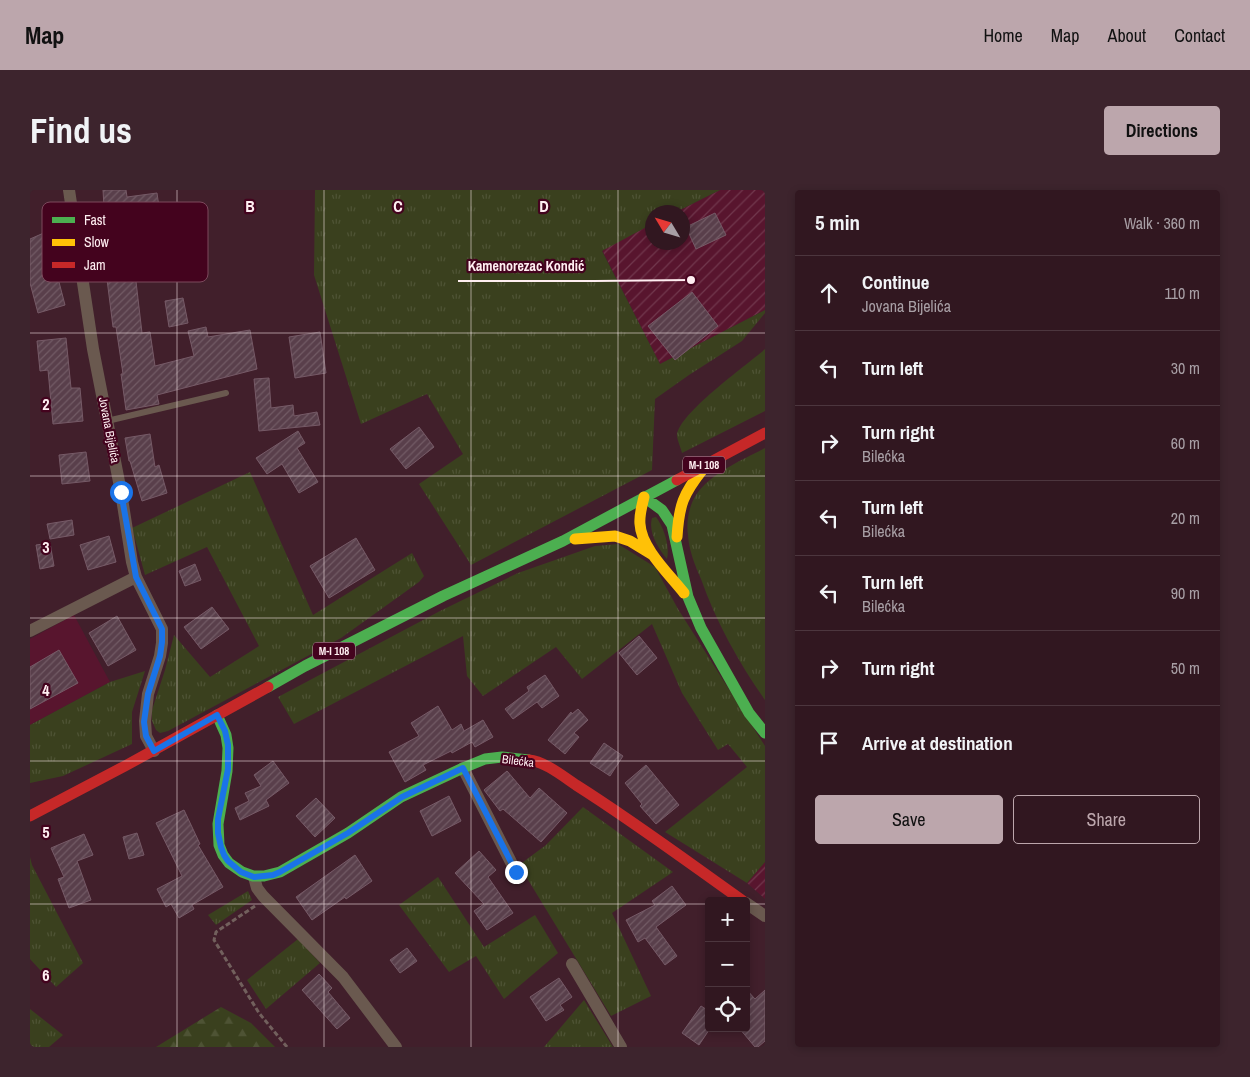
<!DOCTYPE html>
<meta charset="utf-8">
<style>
body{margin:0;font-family:"Archivo Narrow",sans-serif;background:#3d242d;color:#f1f3f6}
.controls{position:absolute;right:15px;bottom:15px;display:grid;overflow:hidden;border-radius:5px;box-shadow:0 2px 8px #0003}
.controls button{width:45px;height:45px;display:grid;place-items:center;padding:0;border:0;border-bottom:1px solid #4c363e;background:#311720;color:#f1f3f6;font:25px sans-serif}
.compass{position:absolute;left:615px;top:15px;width:45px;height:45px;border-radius:50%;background:#311720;box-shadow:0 2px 8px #0003;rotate:308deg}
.stop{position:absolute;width:15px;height:15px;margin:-11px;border:4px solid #1a73e8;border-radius:50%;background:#fff}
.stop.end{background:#1a73e8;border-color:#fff;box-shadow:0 1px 5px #0008}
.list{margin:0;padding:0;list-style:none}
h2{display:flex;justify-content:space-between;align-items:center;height:65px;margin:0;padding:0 20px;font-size:21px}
h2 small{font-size:16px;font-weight:400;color:#a89fa5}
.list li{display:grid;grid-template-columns:32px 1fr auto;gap:15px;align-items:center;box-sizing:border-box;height:75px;padding:0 20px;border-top:1px solid #4c363e}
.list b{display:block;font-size:19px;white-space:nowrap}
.list p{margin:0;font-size:16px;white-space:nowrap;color:#a89fa5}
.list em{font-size:16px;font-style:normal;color:#a89fa5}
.actions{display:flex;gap:10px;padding:15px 20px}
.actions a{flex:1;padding:11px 0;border:1px solid #bca6ac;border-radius:5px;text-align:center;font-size:18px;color:#bca6ac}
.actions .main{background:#bca6ac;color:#111}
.icon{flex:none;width:28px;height:28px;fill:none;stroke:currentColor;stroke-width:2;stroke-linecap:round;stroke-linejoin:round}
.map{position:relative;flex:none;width:735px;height:857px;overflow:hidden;border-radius:5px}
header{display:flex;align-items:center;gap:30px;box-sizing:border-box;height:70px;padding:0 25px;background:#bca6ac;color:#111}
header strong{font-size:24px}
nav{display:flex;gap:28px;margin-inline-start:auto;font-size:18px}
.intro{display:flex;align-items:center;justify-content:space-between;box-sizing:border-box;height:120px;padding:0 30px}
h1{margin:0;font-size:35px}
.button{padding:12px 22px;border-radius:5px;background:#bca6ac;color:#111;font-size:18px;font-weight:700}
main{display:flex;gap:30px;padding:0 30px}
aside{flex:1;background:#311720;border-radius:5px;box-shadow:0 2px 8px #0003}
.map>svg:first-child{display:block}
</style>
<header>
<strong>Map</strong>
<nav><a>Home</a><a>Map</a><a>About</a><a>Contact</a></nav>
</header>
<div class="intro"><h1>Find us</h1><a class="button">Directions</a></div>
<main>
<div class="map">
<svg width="735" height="857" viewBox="0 0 735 857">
<defs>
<pattern id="industrial-furrows" width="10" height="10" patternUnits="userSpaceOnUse" patternTransform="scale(1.25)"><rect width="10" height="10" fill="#58152e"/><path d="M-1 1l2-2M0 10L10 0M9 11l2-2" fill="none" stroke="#71374d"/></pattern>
<pattern id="grass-tufts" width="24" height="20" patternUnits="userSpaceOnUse" patternTransform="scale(1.25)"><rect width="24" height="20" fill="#3a401e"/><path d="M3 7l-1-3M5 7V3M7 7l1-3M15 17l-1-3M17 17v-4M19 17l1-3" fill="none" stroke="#4e5334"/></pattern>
<pattern id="forest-firs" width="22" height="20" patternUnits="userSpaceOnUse" patternTransform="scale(1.25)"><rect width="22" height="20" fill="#3a401e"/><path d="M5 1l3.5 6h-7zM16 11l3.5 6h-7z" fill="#4e5334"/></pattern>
<pattern id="building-hatch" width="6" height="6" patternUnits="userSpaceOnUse" patternTransform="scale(1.25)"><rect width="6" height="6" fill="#593f4b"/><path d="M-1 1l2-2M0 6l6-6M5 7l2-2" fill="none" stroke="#725b65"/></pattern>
</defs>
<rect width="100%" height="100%" fill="#411f2b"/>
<path fill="#58152e" d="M44,425L80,492L0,535V449Z"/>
<path fill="url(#industrial-furrows)" d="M690,0H735V120L630,174L572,60L622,34V52H652V22H646Z
M735,672V709L717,693Z"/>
<path fill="url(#grass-tufts)" d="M285,0H690L646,22H622V34L572,61L630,174L735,120V123L712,151L659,185L625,209L622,280L441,375L389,294L433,264L397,204L331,234L284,85Z
M735,159V221L652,263C651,258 647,250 647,245C649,223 717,175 735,159Z
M735,258V510C709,473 686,432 671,389C665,375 659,361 658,345C656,332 659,316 666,305C682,282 711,271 735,258Z
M220,282L283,425L382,363L394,386L389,392L311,448L138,541L130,543L126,540L122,531V520L135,480L144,445L180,487L229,456L177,357L115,385L102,338Z
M626,327C634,338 640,356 637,369C628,358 618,342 622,328Z
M588,354L625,377L648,419L735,556V672L717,693L635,642L717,577L698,554L688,560L652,503L622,434L552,489L526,457L453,506L437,486L433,446L264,534L248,507L410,421L488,383L565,356Z
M115,481L102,522V554L33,586L0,593V535L80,492Z
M553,617L643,682L582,723L621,806L581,826L489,675L516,655Z
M0,667L2,675L53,773L26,797L0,769Z
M408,687L454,757L505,725L528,763L474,809L446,766L419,782L369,715Z
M218,701L222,710L186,735L178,725Z
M268,749L290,773L236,819L217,790Z
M554,810L583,857H514Z
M0,819L33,845L19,857H0Z"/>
<path fill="url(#forest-firs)" d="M191,817L221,833L245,857H126Z"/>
<path fill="url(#building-hatch)" stroke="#765a67" d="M73,0H96L97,7L127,3L129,17L97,22L101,54H103L107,83H105L112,143L120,142L125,176L164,166L158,141L176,137L178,147L220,140L227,179L127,205L129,214L96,220L91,184H93L86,137H83L68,18L74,17Z
M685,23L696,45L666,59L656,37Z
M16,42L28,71L24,73L35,115L8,123L0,93V49Z
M662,102L688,136L645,170L618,136Z
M153,108L158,133L139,137L135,111Z
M290,142L296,183L265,188L259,147Z
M36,148L41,198H50L53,231L23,234L18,180L10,181L7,151Z
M239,188L241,218L263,215L264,226L287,222L290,235L229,241L224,189Z
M389,237L404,257L376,279L360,259Z
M268,241L275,253L267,258L288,292L269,303L252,274L237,284L226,268Z
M120,244L125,277L129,275L137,303L112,311L100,271H99L95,248Z
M56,262L60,291L32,294L29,265Z
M42,330L44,345L20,349L17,334Z
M79,346L86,372L58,380L50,355Z
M326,348L345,380L299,408L280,376Z
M20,353L24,376L10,379L6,355Z
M165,374L171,390L155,396L149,381Z
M182,417L199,439L171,459L154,437Z
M87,426L106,460L78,476L59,443Z
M609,446L627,468L607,485L589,463Z
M29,460L48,493L0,519V477Z
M515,485L529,506L512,518L507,512L483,529L475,519L499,501L497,497Z
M408,516L422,540L431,534L434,541L453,530L463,547L445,557L442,552L422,563L421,561L393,575L396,580L375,592L359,562L389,546L381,533Z
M548,519L558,530L544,543L549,547L535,564L518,550L541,522L542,524Z
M574,553L593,566L580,586L560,573Z
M243,571L259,593L236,610L239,616L210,630L205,618L219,611L215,603L231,596L224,585Z
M616,575L649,615L626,634L610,616L612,614L595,593Z
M477,581L500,608L509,598L537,623L511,652L473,619L470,621L454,600Z
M419,606L431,631L402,646L390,621Z
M286,608L305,628L285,647L266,626Z
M154,620L170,654L168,655L193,697L162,715L164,719L149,728L141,714L136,717L127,699L152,686L126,633Z
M107,643L114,665L99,669L93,647Z
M54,644L63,665L47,671L61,710L39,718L28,689L34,687L21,658Z
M449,661L466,680L458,687L483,723L457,740L444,721L454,714L425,683Z
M325,665L342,691L316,709L315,707L282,730L266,707Z
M642,696L656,715L626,737L647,766L635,775L615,748L608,752L596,730L625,715L622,711Z
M377,758L387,771L370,783L360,770Z
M289,784L302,798L298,802L320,828L307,839L272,800Z
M529,788L542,807L530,815L534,820L516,831L500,807Z
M716,799L725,809L735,800V851L728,857H725L709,838H716Z
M671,816L679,821V840L669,855L652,843Z"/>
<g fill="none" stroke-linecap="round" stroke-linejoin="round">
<path stroke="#72605d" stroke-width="3" stroke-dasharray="5 2.5" stroke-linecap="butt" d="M225,716L186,742L184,750L229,823L257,857"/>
<path stroke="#6a594f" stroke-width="6" d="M77,231L196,203"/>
<path stroke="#6a594f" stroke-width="12" d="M39,0L63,159L91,302L102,372L106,387L132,439V453L130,466L118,504L115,531L116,546L124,561
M0,441L106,387
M433,578L486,682
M224,687L227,698L233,706L313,787L366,857
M716,713L735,726
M542,774L591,857"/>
<path stroke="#4caf50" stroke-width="11" d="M614,307L632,320L642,335L658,407L671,438L719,523L735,543
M238,497L275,476L413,406L533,351L647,290
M187,525L196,545L198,558L197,581L188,634L189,655L193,665L199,673L212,682L223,686H234L250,682L318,643L371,607L433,578L455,569L472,567L499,570"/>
<path stroke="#ffc107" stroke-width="11" d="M614,307C612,316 609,325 610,334C611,358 640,385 654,403
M647,347C649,315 653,304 673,279
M545,349L585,346L600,351L623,365"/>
<path stroke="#c62828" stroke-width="11" d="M647,290L735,243
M499,570C514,571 534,587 546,595C603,631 658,672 713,711
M0,626L95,576L238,497"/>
</g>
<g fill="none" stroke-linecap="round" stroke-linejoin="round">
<path stroke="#1a73e8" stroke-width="6" d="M91,302L106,387L132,439V452L130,466L118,504L114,532L116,546L124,561L187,525L195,541L198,555V579L188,629V643L191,657L194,665L198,671L211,682L224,687L243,685L250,682L318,643L372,607L433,578L486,682"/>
</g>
<path fill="none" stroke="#ffeef1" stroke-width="1" stroke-opacity="0.55" d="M147,0V857M294,0V857M441,0V857M588,0V857M0,143H735M0,286H735M0,428H735M0,571H735M0,714H679M716,714H735"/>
<g text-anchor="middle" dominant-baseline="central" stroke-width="4.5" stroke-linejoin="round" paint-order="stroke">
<g fill="#44031e" stroke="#c7a8b2" stroke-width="1">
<rect x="653" y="266.5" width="42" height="17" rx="4"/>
<rect x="283" y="452.5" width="42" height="17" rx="4"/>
</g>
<g font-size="11" font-weight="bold" fill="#ffeef1">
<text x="674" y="275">M-I 108</text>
<text x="304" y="461">M-I 108</text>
</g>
<g font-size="12" fill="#ffeef1" stroke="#44031e">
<text transform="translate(79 240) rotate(79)">Jovana Bijelića</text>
<text transform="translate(488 571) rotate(7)">Bilećka</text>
</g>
</g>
<rect x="12" y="12" width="166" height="80" rx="8" fill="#44031e" stroke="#7c4a5d" stroke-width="1"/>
<rect x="22" y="27" width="23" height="6" fill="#4caf50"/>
<rect x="22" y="49" width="23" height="7" fill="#ffc107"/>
<rect x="22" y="72" width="23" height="6" fill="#c62828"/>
<g font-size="14" fill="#ffeef1">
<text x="54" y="35">Fast</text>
<text x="54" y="57">Slow</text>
<text x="54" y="80">Jam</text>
</g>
<g font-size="16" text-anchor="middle" font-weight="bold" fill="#ffeef1" stroke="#44031e" stroke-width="4.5" stroke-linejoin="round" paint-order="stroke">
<text x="220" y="22">B</text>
<text x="368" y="22">C</text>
<text x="514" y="22">D</text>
<text x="16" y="220">2</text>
<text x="16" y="363">3</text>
<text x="16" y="506">4</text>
<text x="16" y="648">5</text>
<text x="16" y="791">6</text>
</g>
<path fill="none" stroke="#ffeef1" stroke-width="2" d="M661 90L565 91H428"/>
<circle fill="#ffeef1" stroke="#44031e" stroke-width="2" cx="661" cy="90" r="5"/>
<g font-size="14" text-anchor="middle" font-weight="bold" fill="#ffeef1" stroke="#44031e" stroke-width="4.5" stroke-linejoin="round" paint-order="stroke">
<text x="496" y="81">Kamenorezac Kondić</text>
</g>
</svg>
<div class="controls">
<button>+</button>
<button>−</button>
<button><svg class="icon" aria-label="locate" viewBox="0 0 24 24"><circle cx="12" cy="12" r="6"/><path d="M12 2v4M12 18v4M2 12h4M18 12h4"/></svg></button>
</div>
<svg class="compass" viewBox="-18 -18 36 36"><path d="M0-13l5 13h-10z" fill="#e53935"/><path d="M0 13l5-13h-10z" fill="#a89fa5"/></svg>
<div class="stop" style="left:91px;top:302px"></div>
<div class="stop end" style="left:486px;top:682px"></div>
</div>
<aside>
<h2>5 min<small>Walk · 360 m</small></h2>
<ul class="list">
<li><svg class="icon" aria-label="ahead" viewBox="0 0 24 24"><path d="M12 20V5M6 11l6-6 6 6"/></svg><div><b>Continue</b><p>Jovana Bijelića</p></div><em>110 m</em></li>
<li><svg class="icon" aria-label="left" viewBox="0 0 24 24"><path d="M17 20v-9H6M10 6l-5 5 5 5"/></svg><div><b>Turn left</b></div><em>30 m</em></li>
<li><svg class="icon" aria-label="right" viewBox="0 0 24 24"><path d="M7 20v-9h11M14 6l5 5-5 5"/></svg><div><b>Turn right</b><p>Bilećka</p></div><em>60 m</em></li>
<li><svg class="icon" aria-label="left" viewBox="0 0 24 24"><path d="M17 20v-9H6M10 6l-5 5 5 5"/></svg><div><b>Turn left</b><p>Bilećka</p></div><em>20 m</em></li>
<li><svg class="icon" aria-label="left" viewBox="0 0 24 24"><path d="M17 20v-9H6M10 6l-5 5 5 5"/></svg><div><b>Turn left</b><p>Bilećka</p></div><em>90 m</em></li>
<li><svg class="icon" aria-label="right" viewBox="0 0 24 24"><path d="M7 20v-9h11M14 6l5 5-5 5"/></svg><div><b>Turn right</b></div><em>50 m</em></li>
<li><svg class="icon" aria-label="arrive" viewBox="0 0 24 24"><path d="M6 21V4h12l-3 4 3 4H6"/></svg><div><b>Arrive at destination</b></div></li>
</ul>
<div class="actions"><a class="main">Save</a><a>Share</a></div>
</aside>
</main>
